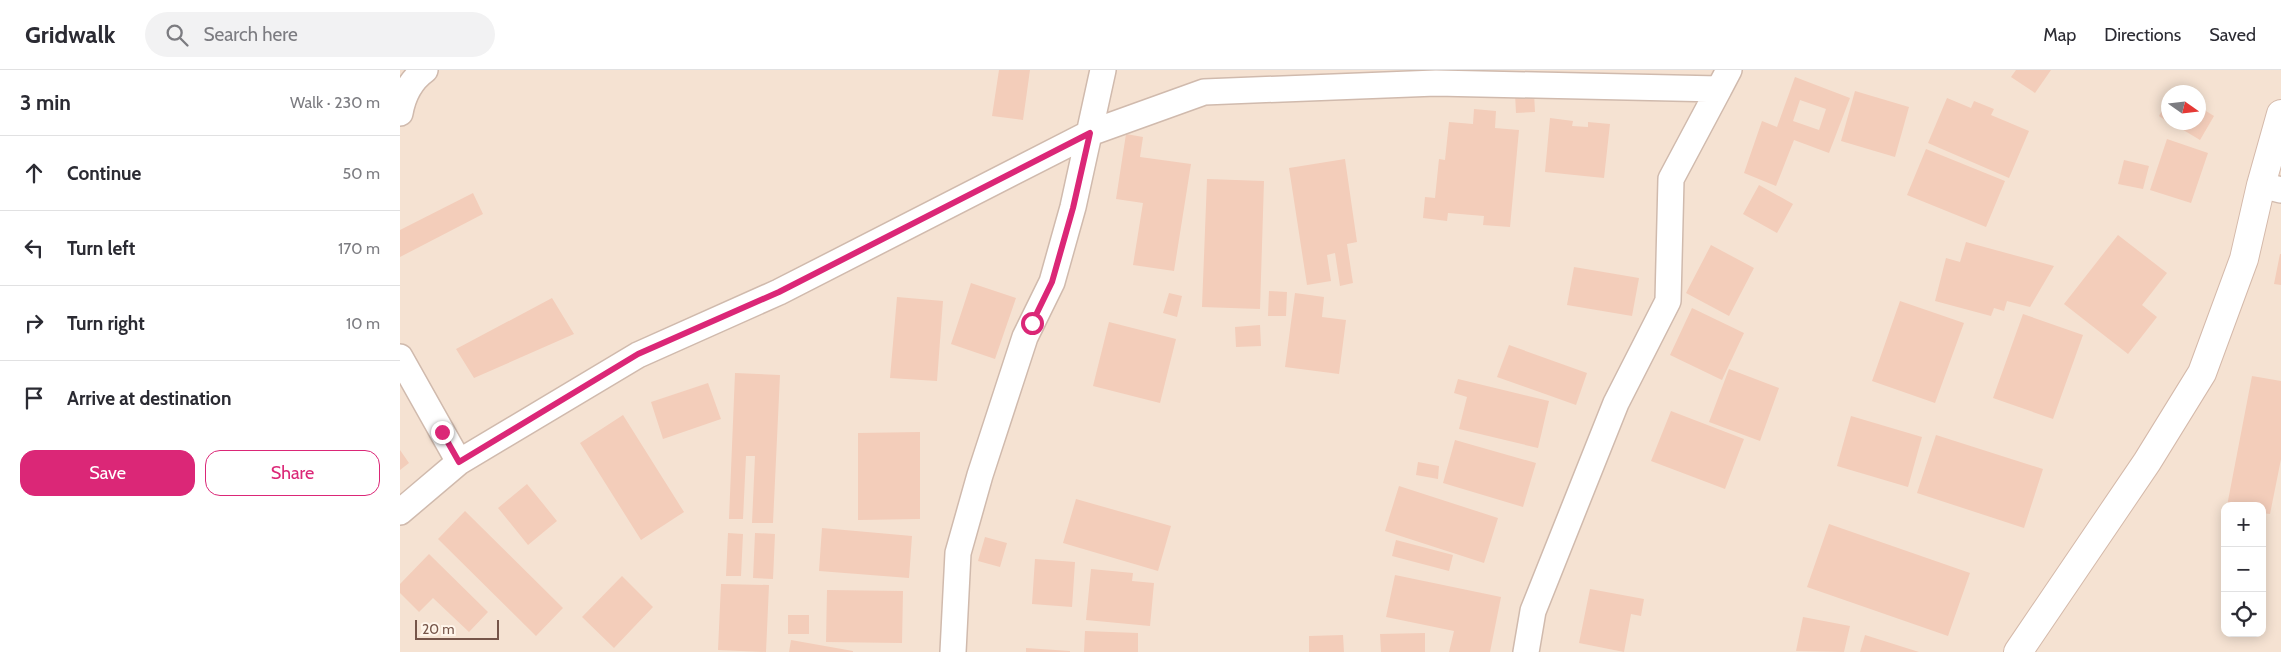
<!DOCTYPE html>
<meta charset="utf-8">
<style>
body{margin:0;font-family:Cabin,sans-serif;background:#f2f2f3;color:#2b2b33}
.controls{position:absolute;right:15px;bottom:15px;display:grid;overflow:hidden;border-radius:10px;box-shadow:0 2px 12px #0003}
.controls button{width:45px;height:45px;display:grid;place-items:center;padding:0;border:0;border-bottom:1px solid #e1e1e2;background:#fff;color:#2b2b33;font:25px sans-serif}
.compass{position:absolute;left:1761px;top:15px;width:45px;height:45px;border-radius:50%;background:#fff;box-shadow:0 2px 12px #0003;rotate:104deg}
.scale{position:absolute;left:15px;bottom:12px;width:84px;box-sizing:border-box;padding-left:5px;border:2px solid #765549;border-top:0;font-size:14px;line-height:18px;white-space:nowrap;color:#765549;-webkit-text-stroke:4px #fff5ea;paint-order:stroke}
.stop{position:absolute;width:15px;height:15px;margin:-11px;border:4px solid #db2777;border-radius:50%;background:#fff}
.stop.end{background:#db2777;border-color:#fff;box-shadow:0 1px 5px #0008}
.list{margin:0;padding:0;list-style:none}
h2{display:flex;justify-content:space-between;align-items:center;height:65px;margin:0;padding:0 20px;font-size:21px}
h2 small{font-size:16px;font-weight:400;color:#7c7c81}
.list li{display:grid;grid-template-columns:32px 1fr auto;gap:15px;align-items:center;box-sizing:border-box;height:75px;padding:0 20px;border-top:1px solid #e1e1e2}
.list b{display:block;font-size:19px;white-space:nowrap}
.list em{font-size:16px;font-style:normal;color:#7c7c81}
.actions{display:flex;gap:10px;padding:15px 20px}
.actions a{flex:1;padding:11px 0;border:1px solid #db2777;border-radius:15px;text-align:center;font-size:18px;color:#db2777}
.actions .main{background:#db2777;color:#fff}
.icon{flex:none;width:28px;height:28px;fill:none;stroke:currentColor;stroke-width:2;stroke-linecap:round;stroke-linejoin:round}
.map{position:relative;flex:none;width:1881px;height:582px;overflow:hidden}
header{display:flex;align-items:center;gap:30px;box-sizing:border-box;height:70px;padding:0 25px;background:#fff;border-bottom:1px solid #e1e1e2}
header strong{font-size:24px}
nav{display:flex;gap:28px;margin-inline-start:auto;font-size:18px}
.search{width:350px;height:45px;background:#f2f2f3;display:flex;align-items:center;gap:12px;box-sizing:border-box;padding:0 18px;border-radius:28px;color:#7c7c81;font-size:19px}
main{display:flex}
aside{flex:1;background:#fff}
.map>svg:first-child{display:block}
</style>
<header>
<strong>Gridwalk</strong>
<div class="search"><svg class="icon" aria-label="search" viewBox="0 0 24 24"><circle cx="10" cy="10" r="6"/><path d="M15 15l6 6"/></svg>Search here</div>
<nav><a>Map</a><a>Directions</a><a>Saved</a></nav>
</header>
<main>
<aside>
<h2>3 min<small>Walk · 230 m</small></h2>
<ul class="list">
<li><svg class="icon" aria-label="ahead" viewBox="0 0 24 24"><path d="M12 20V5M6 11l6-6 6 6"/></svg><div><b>Continue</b></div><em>50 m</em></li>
<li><svg class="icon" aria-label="left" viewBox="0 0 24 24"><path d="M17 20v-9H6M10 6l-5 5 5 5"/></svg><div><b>Turn left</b></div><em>170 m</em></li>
<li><svg class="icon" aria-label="right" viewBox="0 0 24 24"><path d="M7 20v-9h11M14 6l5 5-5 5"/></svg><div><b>Turn right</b></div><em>10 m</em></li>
<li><svg class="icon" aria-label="arrive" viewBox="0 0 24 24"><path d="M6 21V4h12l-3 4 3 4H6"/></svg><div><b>Arrive at destination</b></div></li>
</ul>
<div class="actions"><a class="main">Save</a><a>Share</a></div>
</aside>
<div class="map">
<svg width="1881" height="582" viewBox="0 0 1881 582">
<rect width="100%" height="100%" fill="#fdf1e3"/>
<path fill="#f5e2d2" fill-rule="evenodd" d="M0,0H1881V582H0ZM1768,22H1798V52H1768ZM1825,436H1862V563H1825Z"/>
<path fill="#f3cdba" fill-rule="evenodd" d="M599,0H630L623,50L592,46Z
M1616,0H1651L1635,23L1611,7Z
M1395,7L1450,28L1429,83L1394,70L1376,116L1344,103L1362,51L1377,57ZM1400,30L1426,39L1419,60L1393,51Z
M1455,21L1509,37L1495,87L1441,71Z
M1134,23L1135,42L1116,43L1115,24Z
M1547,28L1571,38L1574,31L1594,39L1591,45L1629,61L1609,108L1528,73Z
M1768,30V52L1759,46Z
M1798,36L1814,46L1800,70L1770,52H1798Z
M1074,39L1096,41L1095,58L1119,60L1110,157L1083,155L1084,146L1048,143L1047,151L1023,148L1025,127L1035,128L1039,89L1045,90L1049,52L1073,54Z
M1150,48L1173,51L1172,56L1188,57V52L1210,54L1204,108L1145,102Z
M726,64L743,67L740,87L791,94L774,201L733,195L743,133L716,129Z
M1767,69L1808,83L1791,133L1750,120Z
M1526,79L1605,111L1586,157L1507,125Z
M945,89L957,172L947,174L953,213L940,216L935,183L927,185L931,211L907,215L889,98Z
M1724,90L1749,96L1743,119L1718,114Z
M807,109L864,111L860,239L802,237Z
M1359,115L1393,134L1377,163L1343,144Z
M73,123L83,144L0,187V160Z
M1718,165L1767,203L1742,235L1757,247L1728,284L1664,234Z
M1566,172L1654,196L1630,237L1607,231L1604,241L1594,238L1591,246L1535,231L1546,188L1560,192Z
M1311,175L1354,198L1329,246L1286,223Z
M1880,184H1881V215L1874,214Z
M1174,197L1239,208L1232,246L1167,235Z
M571,213L616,228L595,289L551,274Z
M869,221L887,222L886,246H868Z
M769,223L782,226L777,247L763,243Z
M895,223L924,227L922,247L946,250L939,304L885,297Z
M497,227L543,231L537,311L490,308Z
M152,228L174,264L74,308L56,279Z
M1500,231L1564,253L1535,333L1472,311Z
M1292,238L1344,263L1322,310L1270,285Z
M1623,244L1683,265L1653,349L1593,328Z
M709,252L776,269L760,333L693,316Z
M860,255L861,276L836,277L835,257Z
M1109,275L1187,303L1176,335L1097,307Z
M1329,299L1379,318L1360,371L1309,352Z
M335,303L380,305L373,453H352L355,386H346L343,449H329Z
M1852,306L1881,311V389L1870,444L1862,443V436H1827Z
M1058,309L1149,331L1138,378L1059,359L1067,327L1054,323Z
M308,313L321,349L263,369L251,332Z
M1271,341L1344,369L1325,419L1251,391Z
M223,345L284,442L241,470L180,373Z
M1451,346L1522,367L1508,417L1437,396Z
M520,362V449L458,450V363Z
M1536,365L1643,399L1624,458L1517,423Z
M1055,370L1136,393L1123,437L1043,413Z
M0,380L9,393L0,400Z
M1018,392L1039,396L1038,409L1016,405Z
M127,414L157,451L128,475L98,438Z
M999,416L1098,448L1084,493L985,461Z
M676,429L771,456L758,501L663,473Z
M65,441L163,538L136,566L38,469Z
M1429,454L1570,503L1548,566L1407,517Z
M422,458L512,466L509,508L419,501Z
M328,463L343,464L341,506H326Z
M355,463L375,464L373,509L353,508Z
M585,467L607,473L600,497L578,491Z
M996,470L1053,485L1049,501L992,486Z
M29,484L88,542L69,562L33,528L19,542L0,523V514Z
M635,489L675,492L672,537L632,534Z
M691,499L733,503L732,511L754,513L750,556L686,550Z
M995,505L1101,527L1090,582H1049L1054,561L986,547Z
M222,506L253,537L214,578L182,547Z
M321,514L369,515L366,582L318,580Z
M1190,519L1244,529L1241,546L1231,544L1224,582L1179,573Z
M427,520L503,521L502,573L426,572Z
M388,545H409V564H388Z
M1403,547L1450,556L1444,582L1396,581Z
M685,561L738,563V582H684Z
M1025,563V582H981L980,564Z
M943,565L944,582H909V566Z
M1465,565L1519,582H1460Z
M391,570L453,581V582H389Z
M626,578L670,581V582H626Z"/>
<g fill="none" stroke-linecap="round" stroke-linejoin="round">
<g stroke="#d0baad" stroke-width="28">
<path id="street" d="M0,43C3,26 11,10 25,0
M1861,115L1881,120
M0,287L59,392
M0,442L59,392L238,285L379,222L690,63L804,22L1036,13L1319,19L1329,0
M553,582L558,483L580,405L625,267L652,212L673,137L703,0
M1126,582L1133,541L1216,333L1268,231L1271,109L1319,19"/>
</g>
<g stroke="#d4b9aa" stroke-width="30">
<path id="secondary" d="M1618,582L1747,392L1802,303L1844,189L1861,115L1881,44"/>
</g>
<use href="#street" stroke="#fff" stroke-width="25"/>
<use href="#secondary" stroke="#fff" stroke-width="28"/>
</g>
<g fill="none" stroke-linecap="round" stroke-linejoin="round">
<path stroke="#db2777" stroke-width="6" d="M42,362L59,392L238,284L379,222L690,63L673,138L652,212L632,253"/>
</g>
</svg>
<div class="controls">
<button>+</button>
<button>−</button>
<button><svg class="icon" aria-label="locate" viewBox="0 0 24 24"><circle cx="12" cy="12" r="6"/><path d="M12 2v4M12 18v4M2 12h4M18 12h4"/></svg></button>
</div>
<svg class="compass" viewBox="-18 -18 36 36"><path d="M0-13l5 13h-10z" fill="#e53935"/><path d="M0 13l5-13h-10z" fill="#7c7c81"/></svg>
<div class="scale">20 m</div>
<div class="stop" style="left:632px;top:253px"></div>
<div class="stop end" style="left:42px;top:362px"></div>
</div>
</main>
